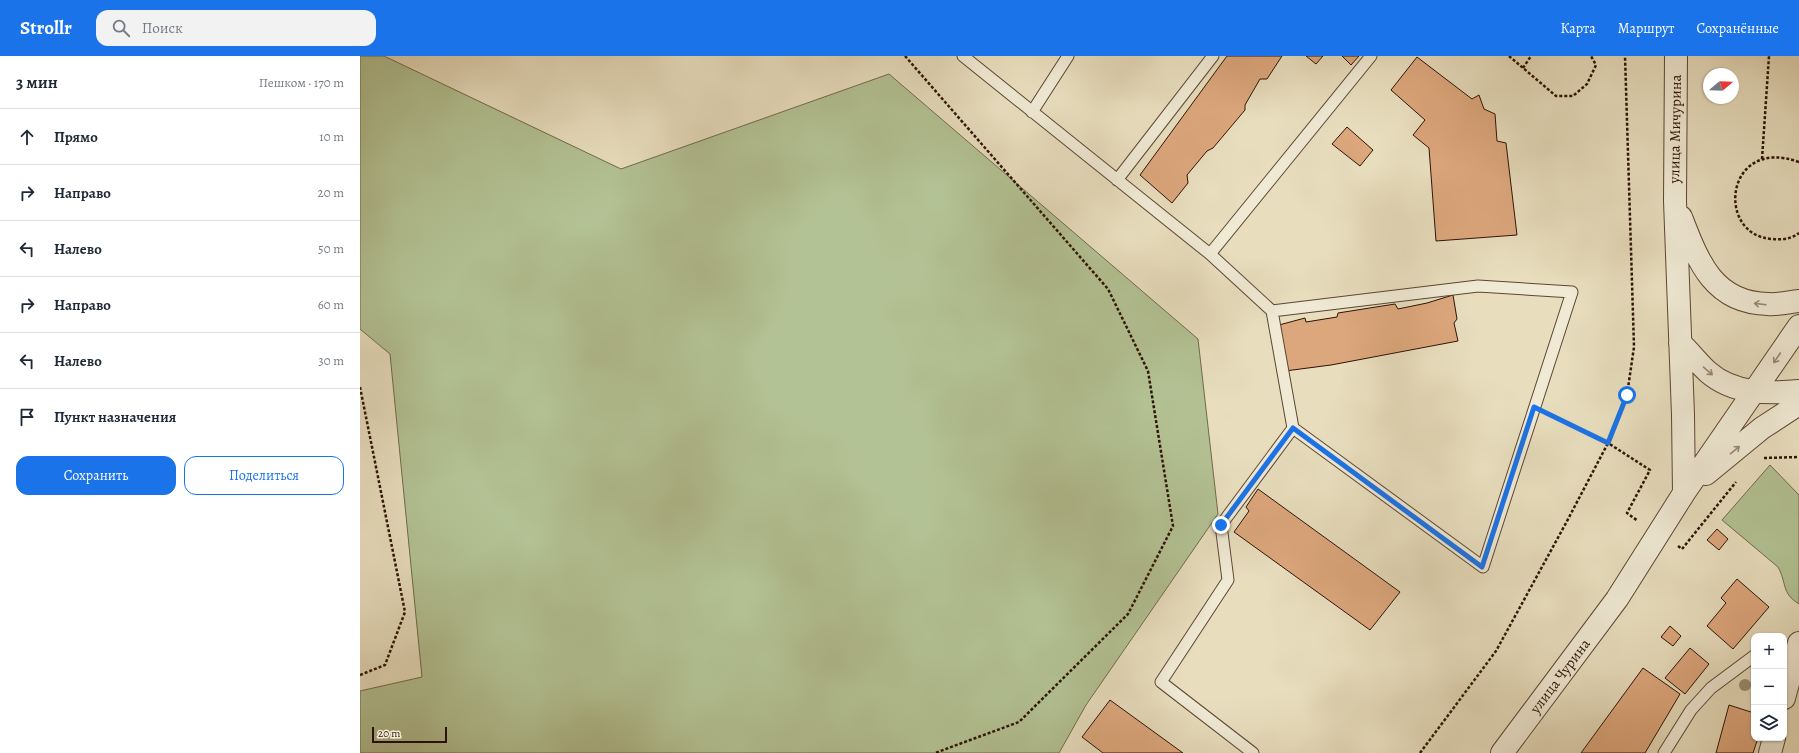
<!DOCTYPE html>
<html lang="ru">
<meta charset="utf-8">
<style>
body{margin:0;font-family:Alegreya,serif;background:#f2f2f3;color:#1f2937}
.controls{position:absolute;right:12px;bottom:12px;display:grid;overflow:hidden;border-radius:8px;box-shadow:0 1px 3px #0004}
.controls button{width:36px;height:36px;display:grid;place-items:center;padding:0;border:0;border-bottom:1px solid #e0e1e3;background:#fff;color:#1f2937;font:20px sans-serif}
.compass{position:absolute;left:1343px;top:12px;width:36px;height:36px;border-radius:50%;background:#fff;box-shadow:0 1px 3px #0004;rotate:71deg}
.scale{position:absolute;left:12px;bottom:10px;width:75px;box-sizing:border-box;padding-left:4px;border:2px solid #2d1305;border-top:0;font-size:11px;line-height:14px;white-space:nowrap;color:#2d1305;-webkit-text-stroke:3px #f0ead5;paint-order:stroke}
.stop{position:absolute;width:12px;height:12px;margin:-9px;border:3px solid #1a73e8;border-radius:50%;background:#fff}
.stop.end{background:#1a73e8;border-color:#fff;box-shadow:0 1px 4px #0008}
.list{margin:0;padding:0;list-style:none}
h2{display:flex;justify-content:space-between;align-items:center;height:52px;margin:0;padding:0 16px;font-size:17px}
h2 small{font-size:13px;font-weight:400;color:#747a83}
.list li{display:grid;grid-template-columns:26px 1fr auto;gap:12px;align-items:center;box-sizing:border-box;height:56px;padding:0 16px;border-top:1px solid #e0e1e3}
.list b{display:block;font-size:15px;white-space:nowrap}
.list em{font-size:13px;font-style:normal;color:#747a83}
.actions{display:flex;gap:8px;padding:12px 16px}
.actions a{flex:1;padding:9px 0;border:1px solid #1a73e8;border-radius:12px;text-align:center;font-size:14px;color:#1a73e8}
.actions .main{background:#1a73e8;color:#fff}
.icon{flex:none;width:22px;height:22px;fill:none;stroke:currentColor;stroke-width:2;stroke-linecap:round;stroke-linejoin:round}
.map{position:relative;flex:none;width:1439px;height:697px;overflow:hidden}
header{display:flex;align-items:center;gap:24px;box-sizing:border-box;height:56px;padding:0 20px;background:#1a73e8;color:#fff}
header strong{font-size:19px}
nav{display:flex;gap:22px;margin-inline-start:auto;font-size:14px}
.search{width:280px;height:36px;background:#f2f2f3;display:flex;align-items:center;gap:10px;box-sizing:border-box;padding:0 14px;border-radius:12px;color:#747a83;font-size:15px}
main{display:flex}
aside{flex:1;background:#fff}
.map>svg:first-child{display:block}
</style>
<header>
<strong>Strollr</strong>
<div class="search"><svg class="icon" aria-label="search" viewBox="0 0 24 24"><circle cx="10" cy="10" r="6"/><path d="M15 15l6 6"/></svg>Поиск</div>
<nav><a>Карта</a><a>Маршрут</a><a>Сохранённые</a></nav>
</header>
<main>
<aside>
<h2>3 мин<small>Пешком · 170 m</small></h2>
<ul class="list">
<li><svg class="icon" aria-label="ahead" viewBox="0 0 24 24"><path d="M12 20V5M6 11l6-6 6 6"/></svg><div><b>Прямо</b></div><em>10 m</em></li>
<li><svg class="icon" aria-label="right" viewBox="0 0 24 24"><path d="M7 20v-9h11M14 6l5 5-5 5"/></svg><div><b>Направо</b></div><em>20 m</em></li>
<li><svg class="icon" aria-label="left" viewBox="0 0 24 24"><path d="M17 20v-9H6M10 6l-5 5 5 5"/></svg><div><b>Налево</b></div><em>50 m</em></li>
<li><svg class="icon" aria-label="right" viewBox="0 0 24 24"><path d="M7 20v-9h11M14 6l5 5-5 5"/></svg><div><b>Направо</b></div><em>60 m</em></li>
<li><svg class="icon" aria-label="left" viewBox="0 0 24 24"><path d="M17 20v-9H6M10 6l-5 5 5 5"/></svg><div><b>Налево</b></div><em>30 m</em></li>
<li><svg class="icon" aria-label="arrive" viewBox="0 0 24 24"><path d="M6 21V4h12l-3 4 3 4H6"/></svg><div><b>Пункт назначения</b></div></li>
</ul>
<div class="actions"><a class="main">Сохранить</a><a>Поделиться</a></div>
</aside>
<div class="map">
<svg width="1439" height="697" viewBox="0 0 1439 697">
<rect width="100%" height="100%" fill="#e8debe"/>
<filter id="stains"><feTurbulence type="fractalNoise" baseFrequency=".005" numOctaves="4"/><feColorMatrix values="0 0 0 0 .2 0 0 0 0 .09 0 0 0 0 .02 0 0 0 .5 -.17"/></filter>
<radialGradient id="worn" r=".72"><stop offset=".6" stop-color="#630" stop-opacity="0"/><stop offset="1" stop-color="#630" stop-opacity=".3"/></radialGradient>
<path fill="#b3c294" stroke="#706a4c" d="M0,0H24L261,113L529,18L838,283L858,458L726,649L699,697H0V635L62,621L30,298L0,273Z
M1410,409L1439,439V548C1421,537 1427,527 1418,511L1362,464Z"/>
<path fill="#dda77d" stroke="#2d1305" d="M867,0H922L907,23H900L885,49V54L853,92L847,95L827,119L828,127L812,147L780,119Z
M946,0H963L956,8Z
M982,0H999L991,9Z
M1057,1L1112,43L1119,39L1124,53L1135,58L1137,85L1146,87L1157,179L1076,185L1069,92L1053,79L1065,64L1031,34Z
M987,71L1013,94L1000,110L972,88Z
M1093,239L1097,263L1094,267L1098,285L971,309L925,315L919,269L945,262L946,266L977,261L978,257L1035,248L1038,253L1067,247Z
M898,433L1040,536L1010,574L874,476L889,455L886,451Z
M1357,473L1368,483L1359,494L1347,484Z
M1377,523L1409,551L1373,593L1347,570L1366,547L1361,542Z
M1310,570L1321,580L1313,590L1301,581Z
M1330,592L1349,608L1325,638L1305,622Z
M1283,612L1320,638L1285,697H1221Z
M750,644L823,697H743L722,681Z
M1369,649L1394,657V682H1398L1393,697H1356Z"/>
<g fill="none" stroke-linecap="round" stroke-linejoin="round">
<g stroke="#5c4633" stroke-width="13">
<path id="service" d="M603,0L850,198L912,255L933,372L1123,511L1212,236L1118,230L912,255
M672,56L708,0
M757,124L853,0
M850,198L1011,0
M893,697L801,626L868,524L861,469L933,372
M1304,697L1331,654L1351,632L1394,600"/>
</g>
<g stroke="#5c4633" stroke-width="24">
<path id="minor" d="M1424,642L1439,587
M1410,697L1414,682"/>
</g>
<g stroke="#5c4633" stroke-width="24">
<path id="tertiary" d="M1316,0L1315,145L1323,359L1324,437
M1321,161C1338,205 1353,247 1408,248C1418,249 1429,246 1439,245
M1320,287C1330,296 1338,307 1348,316C1373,338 1408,338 1439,335
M1346,418L1402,372L1439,348
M1142,697L1257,543L1324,437L1439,270"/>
</g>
<path stroke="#2d1305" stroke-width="2.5" stroke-dasharray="3 2" stroke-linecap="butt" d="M545,0L748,233L788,315L813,470L768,558L659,666L575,697
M1149,0L1196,40H1213L1227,28L1236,9L1231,0
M1163,12L1171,0
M1402,103L1409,0
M1439,106C1364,79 1355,181 1413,183C1422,184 1431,183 1439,177
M0,331L45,556L25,609L0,619
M1192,359L1248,387L1290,414L1267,457L1278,465
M1404,402L1439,401
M1318,490L1322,493L1376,426
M1060,697L1136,595L1206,467L1248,387L1267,339L1274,291L1265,0"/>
<use href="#service" stroke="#f0ead5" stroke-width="11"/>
<use href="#minor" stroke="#f0ead5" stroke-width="22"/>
<use href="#tertiary" stroke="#f0ead5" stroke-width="22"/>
</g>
<circle fill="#9b9074" cx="1385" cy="629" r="6"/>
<defs><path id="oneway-shaft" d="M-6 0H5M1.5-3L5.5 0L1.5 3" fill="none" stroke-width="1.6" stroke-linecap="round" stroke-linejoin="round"/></defs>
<g stroke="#988977">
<use href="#oneway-shaft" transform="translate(1400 248) rotate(-173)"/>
<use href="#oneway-shaft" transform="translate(1417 302) rotate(124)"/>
<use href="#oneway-shaft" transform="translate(1348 315) rotate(41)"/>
<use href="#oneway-shaft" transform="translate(1375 394) rotate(-40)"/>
</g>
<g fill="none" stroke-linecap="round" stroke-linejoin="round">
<path stroke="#1a73e8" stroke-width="5" d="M861,469L933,372L1122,511L1174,351L1248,387L1267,339"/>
</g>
<g text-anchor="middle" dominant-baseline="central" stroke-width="3" stroke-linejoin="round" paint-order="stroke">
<g font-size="15" fill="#2d1305" stroke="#f0ead5">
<text transform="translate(1315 73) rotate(-89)">улица Мичурина</text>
<text transform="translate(1200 620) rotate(-53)">улица Чурина</text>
</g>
</g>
<rect width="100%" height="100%" filter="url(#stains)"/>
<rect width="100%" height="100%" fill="url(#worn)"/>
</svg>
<div class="controls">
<button>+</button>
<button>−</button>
<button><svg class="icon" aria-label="layers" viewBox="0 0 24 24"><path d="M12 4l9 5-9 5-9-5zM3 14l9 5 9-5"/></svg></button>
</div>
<svg class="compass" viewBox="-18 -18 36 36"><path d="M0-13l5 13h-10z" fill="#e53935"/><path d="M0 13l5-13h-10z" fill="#747a83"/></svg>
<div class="scale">20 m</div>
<div class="stop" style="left:1267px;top:339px"></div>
<div class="stop end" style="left:861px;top:469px"></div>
</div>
</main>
